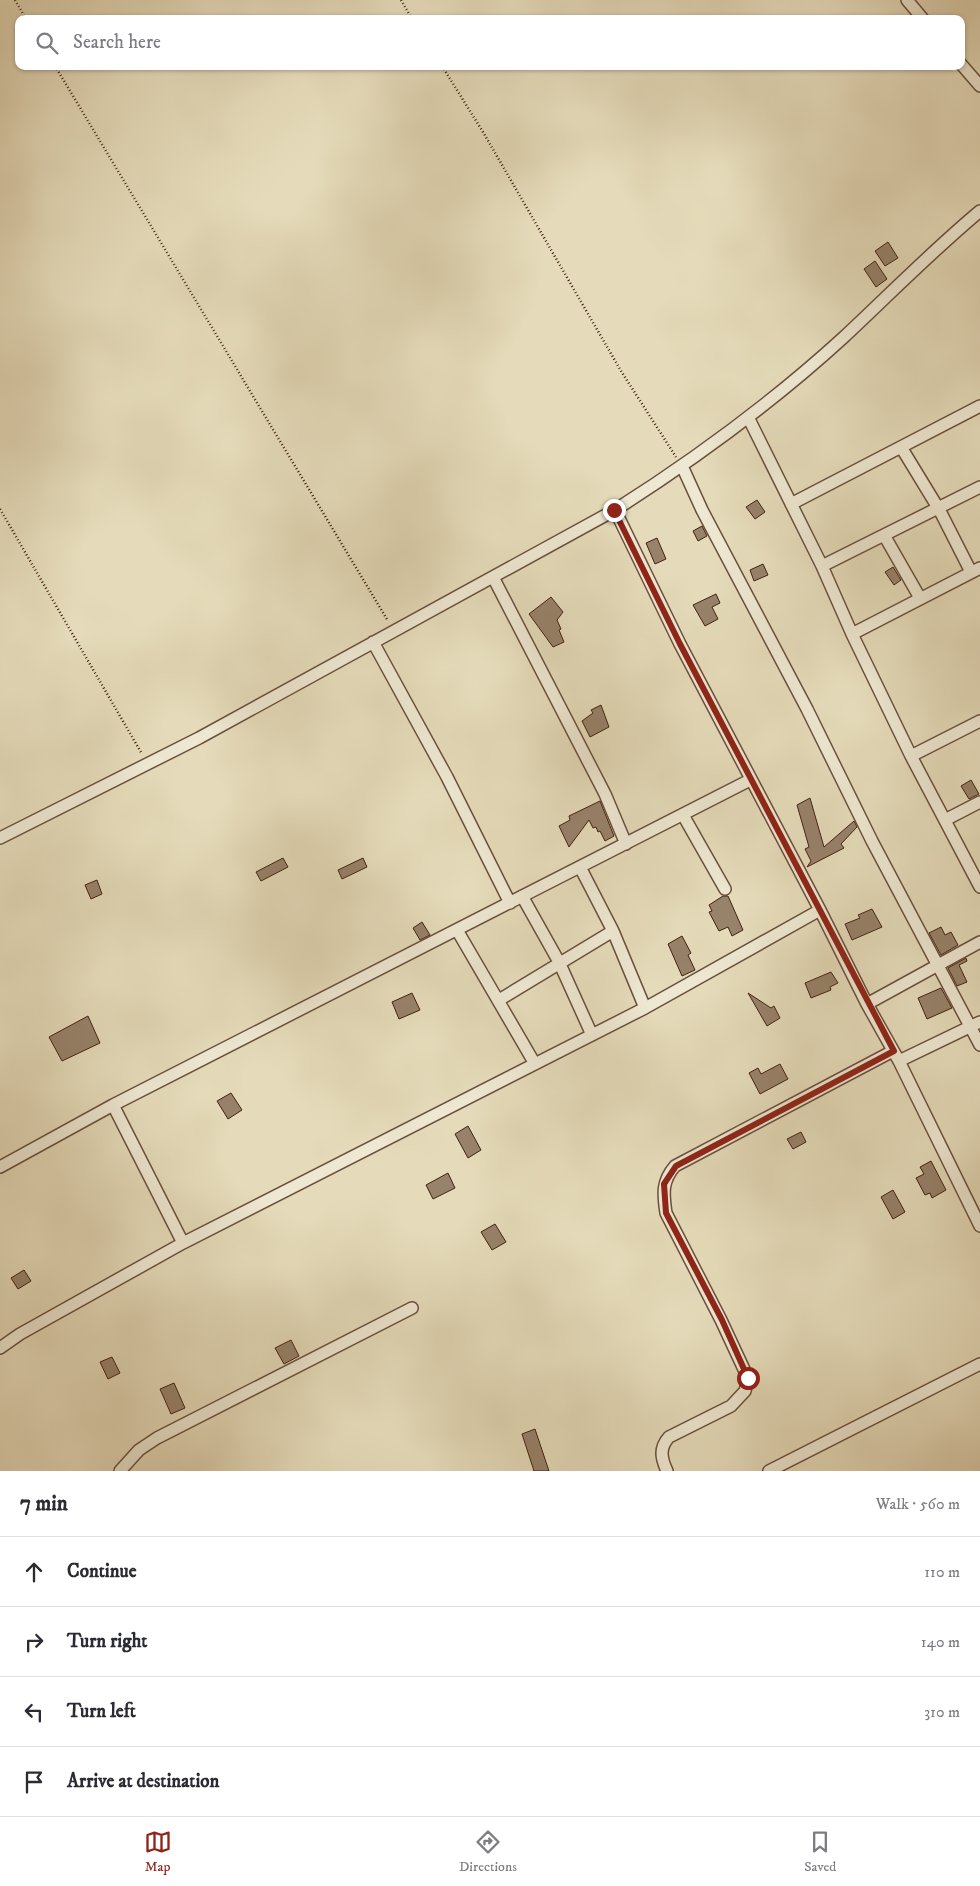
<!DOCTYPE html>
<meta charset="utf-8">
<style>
body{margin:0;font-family:"IM FELL DW Pica",serif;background:#f7f7f7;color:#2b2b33}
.stop{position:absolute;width:15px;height:15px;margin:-11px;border:4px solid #8f2418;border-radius:50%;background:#fff}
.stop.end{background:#8f2418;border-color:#fff;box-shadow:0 1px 5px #0008}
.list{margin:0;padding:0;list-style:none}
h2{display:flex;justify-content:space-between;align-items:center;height:65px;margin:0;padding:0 20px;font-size:21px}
h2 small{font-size:16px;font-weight:400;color:#7c7c81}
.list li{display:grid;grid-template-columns:32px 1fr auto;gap:15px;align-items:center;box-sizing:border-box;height:70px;padding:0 20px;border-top:1px solid #e1e1e2}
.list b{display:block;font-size:19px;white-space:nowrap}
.list em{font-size:16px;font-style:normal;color:#7c7c81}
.icon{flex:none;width:28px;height:28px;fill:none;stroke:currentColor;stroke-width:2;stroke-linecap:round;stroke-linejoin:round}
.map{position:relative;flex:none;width:980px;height:1471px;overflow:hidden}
.search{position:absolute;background:#fff;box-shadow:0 1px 4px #0004;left:15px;right:15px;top:15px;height:55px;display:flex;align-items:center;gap:12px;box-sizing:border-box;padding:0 18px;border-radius:10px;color:#7c7c81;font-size:19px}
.sheet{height:345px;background:#fff}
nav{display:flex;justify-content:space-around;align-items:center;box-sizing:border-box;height:70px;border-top:1px solid #e1e1e2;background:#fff;font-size:14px;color:#7c7c81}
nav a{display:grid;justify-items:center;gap:2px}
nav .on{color:#8f2418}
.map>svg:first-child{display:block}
</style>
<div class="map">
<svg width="980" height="1471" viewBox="0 0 980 1471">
<rect width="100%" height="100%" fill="#e5dbba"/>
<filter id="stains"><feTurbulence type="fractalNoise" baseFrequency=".004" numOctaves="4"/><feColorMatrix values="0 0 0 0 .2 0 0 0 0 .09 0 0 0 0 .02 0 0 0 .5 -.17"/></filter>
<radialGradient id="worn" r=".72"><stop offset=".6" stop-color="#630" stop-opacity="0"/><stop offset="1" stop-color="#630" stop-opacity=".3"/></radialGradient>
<path fill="#97826a" stroke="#422114" d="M888,242L898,258L885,266L875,251Z
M875,261L887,279L876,287L864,269Z
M757,500L765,512L755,519L746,507Z
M702,526L707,536L698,541L693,531Z
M657,538L666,559L655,564L646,543Z
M763,564L768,575L754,581L750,570Z
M893,567L901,580L894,585L885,572Z
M716,594L720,603L712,607L718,619L705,626L693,605Z
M551,597L563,612L557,620L561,629L559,630L564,642L553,647L529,614Z
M601,705L609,727L590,737L582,721L593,713L591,710Z
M971,780L979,794L969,799L961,786Z
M810,798L824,847L854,821L857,827L841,844L844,848L807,867L811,861L805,849L809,847L797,805Z
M600,801L614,836L605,841L600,831L598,832L596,827L593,828L589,820L569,847L559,826L570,820L569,816Z
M283,858L288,867L261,881L256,872Z
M363,858L367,867L342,879L338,870Z
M97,880L102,894L91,899L85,885Z
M723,896H728L743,930L732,936L728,927L719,931L709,912L712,911L709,905Z
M872,909L882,927L852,940L845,924L860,918L858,915Z
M422,922L430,935L420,940L413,928Z
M941,927L945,935L951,932L958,945L941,955L929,933Z
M682,936L691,953L688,955L695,970L682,976L668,944Z
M966,958L967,961L959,965L967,982L957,986L948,968Z
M831,972L838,983L830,987L831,990L811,998L805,983Z
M941,988L952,1008L927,1019L918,998Z
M412,993L420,1010L399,1019L392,1002Z
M748,993L771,1008L774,1006L780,1018L767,1026Z
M88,1016L100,1043L62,1061L49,1037Z
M780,1064L788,1079L760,1094L749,1073L758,1068L761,1074Z
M231,1093L242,1110L228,1119L217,1101Z
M468,1126L481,1150L468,1158L455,1134Z
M801,1132L806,1142L793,1149L787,1139Z
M931,1161L946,1190L932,1198L930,1193L925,1195L916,1178L924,1174L920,1167Z
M448,1173L455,1188L433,1199L426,1185Z
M893,1190L905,1212L893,1219L881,1197Z
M495,1224L506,1242L492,1250L481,1232Z
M24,1270L31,1281L18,1289L11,1278Z
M291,1340L299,1356L284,1364L275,1348Z
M112,1357L120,1373L108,1379L100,1362Z
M174,1383L185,1408L171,1414L160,1389Z
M535,1429L549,1471H534L522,1434Z"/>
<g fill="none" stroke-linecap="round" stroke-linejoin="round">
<g stroke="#6b503e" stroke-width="14">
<path id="minor" d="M907,0L923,19
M961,64L980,86
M748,417L822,566L852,634L911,756L980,887
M901,447L940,511L971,572
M682,466L702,510L807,709L872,841L980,1045
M791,504L980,406
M615,510L680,644L820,910L867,1004L899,1061L980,1226
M884,535L920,598
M822,566L980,487
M493,577L605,794L626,844
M852,634L980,568
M373,642L447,777L510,903
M911,756L980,721
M683,815L725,889
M945,820L980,802
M0,838L199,738L615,510C695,459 773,402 844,337C889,295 932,251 980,211
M580,867L613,931L645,1008
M522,896L559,962L592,1035
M457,930L535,1064
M499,1000L613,931
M867,1004L980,942
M899,1061L980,1022
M113,1105L183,1243
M0,1167L113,1105L750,780
M0,1348L20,1334L183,1243L645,1008L820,910
M120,1471L139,1450L157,1438L412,1308
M667,1471C661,1458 659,1448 669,1437L731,1406L745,1391L748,1378L721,1320L666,1213C663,1193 662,1181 675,1166L893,1051
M769,1471L980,1364"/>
</g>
<path stroke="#422114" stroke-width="2.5" stroke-dasharray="1 2.5" stroke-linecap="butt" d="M15,0L26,19
M401,0L412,19
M55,66L388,621
M442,66L483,132L621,371L676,457
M0,509L142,754"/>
<use href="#minor" stroke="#eee8d2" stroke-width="11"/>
</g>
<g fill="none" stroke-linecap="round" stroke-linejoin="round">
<path stroke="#8f2418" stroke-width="6" d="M614,510L680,644L894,1051L676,1166L664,1184L666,1213L722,1320L748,1378"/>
</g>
<rect width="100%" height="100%" filter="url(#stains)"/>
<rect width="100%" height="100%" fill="url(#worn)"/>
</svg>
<div class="stop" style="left:748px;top:1378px"></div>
<div class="stop end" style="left:614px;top:510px"></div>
<div class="search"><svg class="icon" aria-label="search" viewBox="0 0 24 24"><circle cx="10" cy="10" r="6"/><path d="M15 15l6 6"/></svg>Search here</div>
</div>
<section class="sheet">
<h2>7 min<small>Walk · 560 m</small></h2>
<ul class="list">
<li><svg class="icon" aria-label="ahead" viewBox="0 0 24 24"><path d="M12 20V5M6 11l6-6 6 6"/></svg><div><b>Continue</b></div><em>110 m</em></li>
<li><svg class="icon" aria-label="right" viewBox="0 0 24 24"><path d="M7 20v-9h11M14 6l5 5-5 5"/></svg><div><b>Turn right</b></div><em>140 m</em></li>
<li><svg class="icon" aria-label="left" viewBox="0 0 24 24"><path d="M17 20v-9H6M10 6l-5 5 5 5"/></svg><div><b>Turn left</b></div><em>310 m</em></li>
<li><svg class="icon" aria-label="arrive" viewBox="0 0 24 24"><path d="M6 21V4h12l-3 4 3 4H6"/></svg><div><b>Arrive at destination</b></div></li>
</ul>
</section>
<nav>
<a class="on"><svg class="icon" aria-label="map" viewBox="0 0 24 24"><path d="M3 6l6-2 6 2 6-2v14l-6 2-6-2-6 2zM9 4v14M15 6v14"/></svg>Map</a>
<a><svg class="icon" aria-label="directions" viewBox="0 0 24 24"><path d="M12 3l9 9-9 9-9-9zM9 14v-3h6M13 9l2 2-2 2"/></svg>Directions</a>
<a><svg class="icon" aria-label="saved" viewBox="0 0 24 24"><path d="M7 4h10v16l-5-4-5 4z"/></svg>Saved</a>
</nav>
